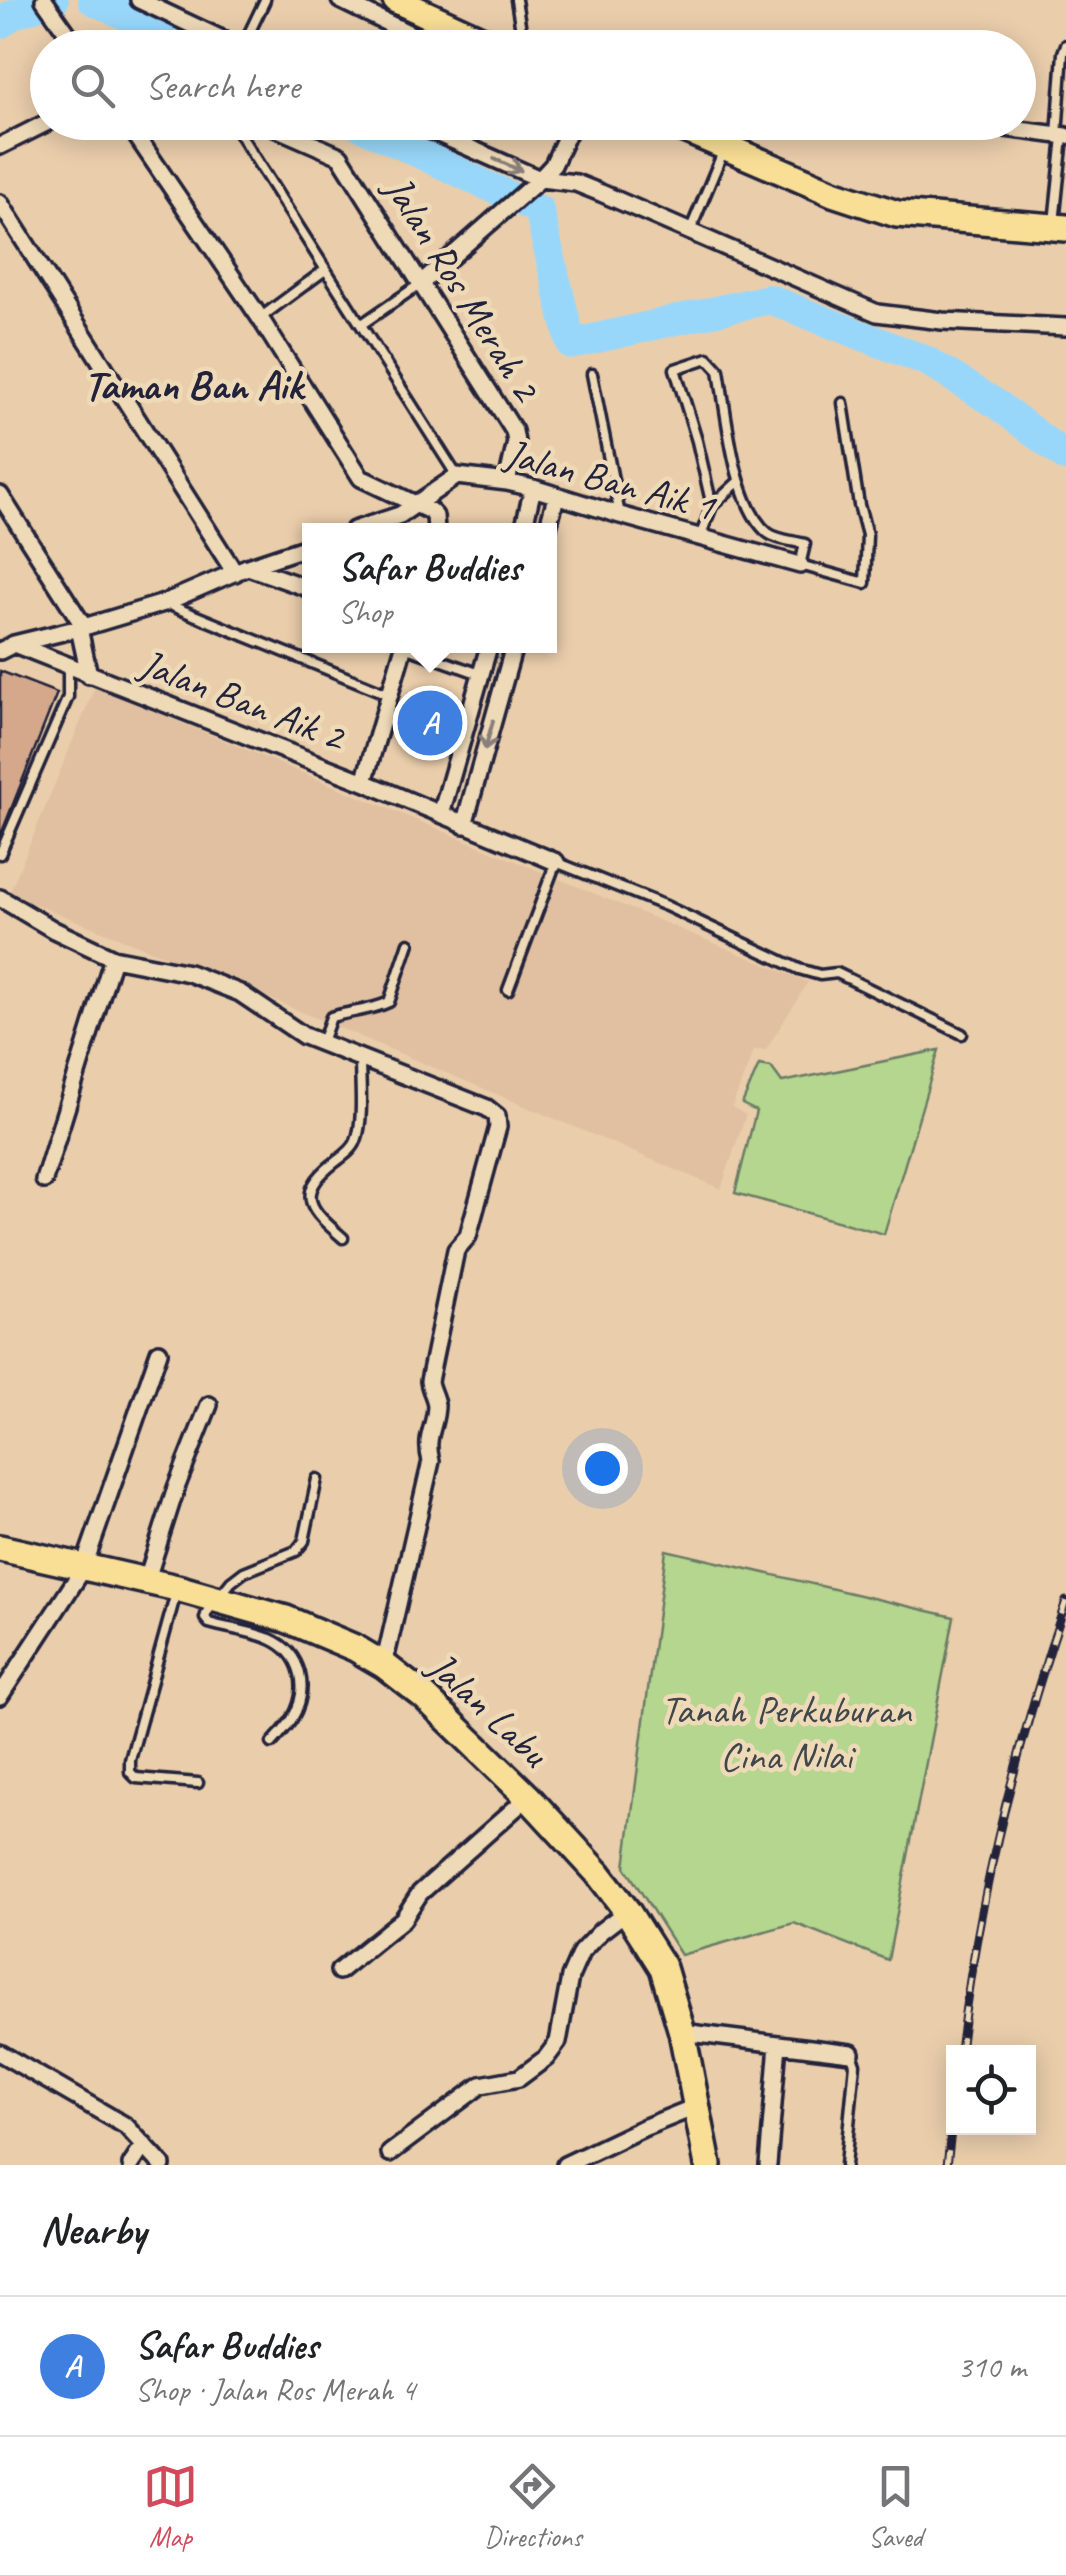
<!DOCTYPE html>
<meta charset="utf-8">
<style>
body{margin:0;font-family:Caveat,sans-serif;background:#f6f6f6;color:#202124}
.controls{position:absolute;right:30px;bottom:30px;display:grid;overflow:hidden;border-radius:0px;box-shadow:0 5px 25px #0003}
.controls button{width:90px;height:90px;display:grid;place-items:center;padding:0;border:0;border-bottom:2px solid #e0e0e0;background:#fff;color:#202124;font:50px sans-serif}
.you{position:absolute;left:602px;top:1468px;width:35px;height:35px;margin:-25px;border:8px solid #fff;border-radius:50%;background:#1a73e8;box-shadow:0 0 0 15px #1a73e833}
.badge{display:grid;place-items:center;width:65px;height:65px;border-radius:50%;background:#d1495b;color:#fff;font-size:32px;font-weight:700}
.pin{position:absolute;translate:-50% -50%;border:5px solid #fff;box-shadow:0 2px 10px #0006}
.popup{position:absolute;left:302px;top:523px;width:255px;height:130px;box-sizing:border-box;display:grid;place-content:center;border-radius:0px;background:#fff;filter:drop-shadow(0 2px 8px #0005);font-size:32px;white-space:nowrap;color:#757577}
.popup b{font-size:38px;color:#202124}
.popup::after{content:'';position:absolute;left:50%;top:100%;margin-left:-20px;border:20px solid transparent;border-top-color:#fff}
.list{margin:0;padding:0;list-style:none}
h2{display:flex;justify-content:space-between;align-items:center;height:130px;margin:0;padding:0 40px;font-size:42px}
h2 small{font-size:32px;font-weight:400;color:#757577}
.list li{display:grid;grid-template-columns:65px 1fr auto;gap:30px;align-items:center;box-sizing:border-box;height:140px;padding:0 40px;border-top:2px solid #e0e0e0}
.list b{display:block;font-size:38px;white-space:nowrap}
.list p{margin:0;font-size:32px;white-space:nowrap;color:#757577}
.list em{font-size:32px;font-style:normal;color:#757577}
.icon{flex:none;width:55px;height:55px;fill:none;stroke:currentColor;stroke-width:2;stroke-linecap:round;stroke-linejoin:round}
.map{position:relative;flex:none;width:1066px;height:2165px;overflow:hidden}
.search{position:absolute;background:#fff;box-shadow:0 5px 25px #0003;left:30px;right:30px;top:30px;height:110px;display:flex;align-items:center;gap:25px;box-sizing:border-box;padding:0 35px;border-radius:55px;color:#757577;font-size:38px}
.sheet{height:270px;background:#fff}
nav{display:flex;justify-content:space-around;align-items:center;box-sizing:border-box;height:140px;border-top:2px solid #e0e0e0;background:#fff;font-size:28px;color:#757577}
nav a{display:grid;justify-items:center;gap:5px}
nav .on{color:#d1495b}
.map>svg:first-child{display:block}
</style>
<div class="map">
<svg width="1066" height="2165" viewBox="0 0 1066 2165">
<rect width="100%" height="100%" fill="#eaceac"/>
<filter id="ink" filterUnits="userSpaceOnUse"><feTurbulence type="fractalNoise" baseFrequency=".01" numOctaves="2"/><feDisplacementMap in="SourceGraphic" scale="20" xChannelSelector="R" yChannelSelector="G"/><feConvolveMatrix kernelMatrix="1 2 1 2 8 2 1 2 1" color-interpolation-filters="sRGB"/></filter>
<g filter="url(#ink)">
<path fill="#e0c0a0" d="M95,687L808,982L766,1050H754L732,1107L746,1115L721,1189L233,983L9,894Z"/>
<path fill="#b4d68f" stroke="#6b7c65" stroke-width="2.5" d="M939,1050L884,1234L735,1193L756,1111L742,1104L759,1065L771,1067L782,1082Z
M666,1550L954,1617L888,1960L794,1923L681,1955L625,1867Z"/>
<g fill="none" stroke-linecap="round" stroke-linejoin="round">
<path stroke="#99d7fa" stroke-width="30" d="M93,0L194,48
M0,24L13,14L54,0
M353,122L539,210L571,344L769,299L927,361L998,405L1066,457"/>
</g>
<path fill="#d5a88c" stroke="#22223b" stroke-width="2.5" d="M0,671L57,693L0,837Z"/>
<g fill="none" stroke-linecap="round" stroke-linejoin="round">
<g stroke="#22223b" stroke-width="15">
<path id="lane" d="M516,0L524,48
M242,48L265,0
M232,122L457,476
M1057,135L1063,53L1066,45
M1054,223L1063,137
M690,231L723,152
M260,318L325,270
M362,324L420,284
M592,374L620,515
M712,506L739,481
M700,537L712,506L697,441L675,369L708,358L719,370C726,412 734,506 768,533C777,540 795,541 805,544L800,565L865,583L867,535L859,505L843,403
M167,604L390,695
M404,647L480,674
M0,854L68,697V667
M508,990L556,862L666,906L799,969L820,975L837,973L962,1034
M322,1042L331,1017C350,1011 370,1011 389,1002L409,943
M343,1238C312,1211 293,1195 334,1163C342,1157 353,1150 356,1141C364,1121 360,1082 360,1060
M176,1593L130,1760V1772L136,1778L198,1783
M272,1743C279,1735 287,1727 292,1719C310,1689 302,1653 270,1639C251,1631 229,1629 209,1623L205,1618L207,1612L231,1582L244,1572L296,1551L304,1541L317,1479
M845,2165L855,2064L851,2053"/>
</g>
<g stroke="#22223b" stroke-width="22">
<path id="street" d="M44,0L78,48
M139,0L241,48
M340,0L439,48
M743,48H748
M127,122L260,318L361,478L430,511L435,516L436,530
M262,122L340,156L514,431L516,442L507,482
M411,122L540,179L576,183L601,193L877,313L942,321L1066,327
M959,122L1066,136
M0,146L48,122
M0,203L235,573
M420,284L540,179L553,165L573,122
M0,495L84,627
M354,530L400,515L457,476L507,482L533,488L620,515L800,565
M523,530L533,488
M547,530L556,497
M248,567L310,589
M79,628L89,675
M14,644L364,782L556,862
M0,651L14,644L84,627L164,603L247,567L310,546
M364,782L404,646
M441,814L489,646
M464,825L514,646
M0,898L54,930L113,958L189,973L240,993L304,1036L487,1108L497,1116L498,1127L468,1236L456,1250L429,1381C430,1390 435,1396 436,1405C436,1427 424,1436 431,1461L384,1665
M44,1180L113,958
M146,1582L176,1488L209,1405
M0,1696L83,1569L159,1352
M339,1971L403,1919L420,1893L528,1797
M682,2032L851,2053
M0,2053L126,2126L162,2165
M390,2153L481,2085L519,2078L546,2058L558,2042L570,1977L581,1952L601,1931L627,1911
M131,2165L144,2145
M565,2165L643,2128L695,2107
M768,2165L778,2044"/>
</g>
<g stroke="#22223b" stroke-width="32">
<path id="primary" d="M396,0L500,48
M668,122L833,193L897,214L1066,228
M0,1548L177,1588L286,1619L355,1648L384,1665L425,1697L528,1797L598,1873L627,1911L663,1968L682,2032L708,2165"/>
</g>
<use href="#lane" stroke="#efdab8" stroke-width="8"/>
<use href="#street" stroke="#efdab8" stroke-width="15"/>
<use href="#primary" stroke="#f9df96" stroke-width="25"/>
<g stroke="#22223b" stroke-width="9">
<path id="rail" d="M960,2052C978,1898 1016,1748 1066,1601
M947,2165L954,2106"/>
</g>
<use href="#rail" stroke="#efdab8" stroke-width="5" stroke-dasharray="15" stroke-linecap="butt"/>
</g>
<defs><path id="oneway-shaft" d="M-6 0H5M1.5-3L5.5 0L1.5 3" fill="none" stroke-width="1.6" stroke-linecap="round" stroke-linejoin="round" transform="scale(2.5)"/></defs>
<g stroke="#887e7a">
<use href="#oneway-shaft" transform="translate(508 165) rotate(24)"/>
<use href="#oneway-shaft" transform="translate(489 735) rotate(106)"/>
</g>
</g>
<g text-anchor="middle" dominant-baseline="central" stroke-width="9" stroke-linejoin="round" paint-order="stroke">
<g font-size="40" fill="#22223b" stroke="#efdab8">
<text transform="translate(462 288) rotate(58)">Jalan Ros Merah 2</text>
<text transform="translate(610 480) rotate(15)">Jalan Ban Aik 1</text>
<text transform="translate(242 700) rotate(21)">Jalan Ban Aik 2</text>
<text transform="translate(488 1709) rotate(43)">Jalan Labu</text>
</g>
<g font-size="40" fill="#3f464c" stroke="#efdab8">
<text x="786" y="1710">Tanah Perkuburan<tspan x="786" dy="46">Cina Nilai</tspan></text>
</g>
<g font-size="42" font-weight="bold" fill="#22223b" stroke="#efdab8">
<text x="193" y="385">Taman Ban Aik</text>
</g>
</g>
</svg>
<div class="controls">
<button><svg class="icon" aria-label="locate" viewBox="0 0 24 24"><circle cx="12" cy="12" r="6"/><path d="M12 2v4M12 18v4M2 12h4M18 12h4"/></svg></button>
</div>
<div class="you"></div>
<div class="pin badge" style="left:430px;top:723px;background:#3f7fe0">A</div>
<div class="popup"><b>Safar Buddies</b>Shop</div>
<div class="search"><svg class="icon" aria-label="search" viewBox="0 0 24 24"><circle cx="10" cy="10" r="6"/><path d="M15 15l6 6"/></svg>Search here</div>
</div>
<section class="sheet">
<h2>Nearby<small></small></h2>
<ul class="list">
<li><span class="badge" style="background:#3f7fe0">A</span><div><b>Safar Buddies</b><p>Shop · Jalan Ros Merah 4</p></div><em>310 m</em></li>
</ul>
</section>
<nav>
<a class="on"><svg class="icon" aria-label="map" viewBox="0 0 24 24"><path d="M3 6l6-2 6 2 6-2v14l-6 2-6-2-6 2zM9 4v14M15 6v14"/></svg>Map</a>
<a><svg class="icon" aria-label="directions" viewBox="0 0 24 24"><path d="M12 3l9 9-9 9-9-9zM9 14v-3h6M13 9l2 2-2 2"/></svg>Directions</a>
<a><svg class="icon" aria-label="saved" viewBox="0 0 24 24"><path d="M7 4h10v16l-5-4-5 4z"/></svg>Saved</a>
</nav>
